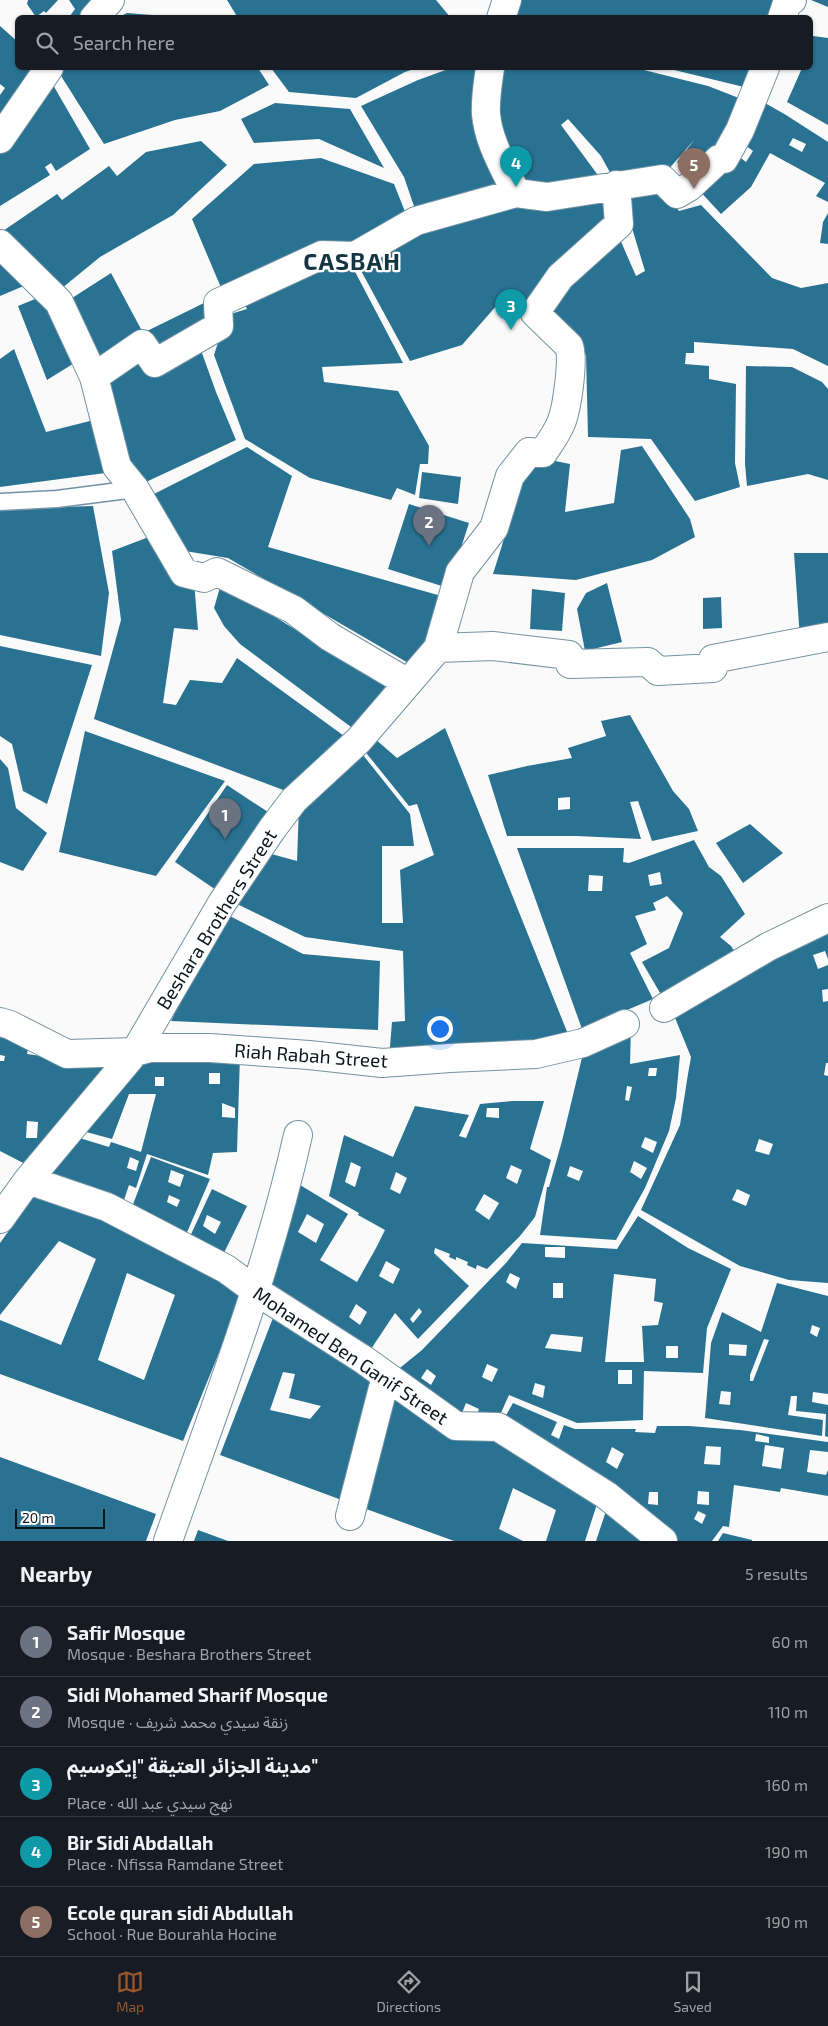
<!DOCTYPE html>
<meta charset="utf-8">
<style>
body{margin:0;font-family:"Exo 2","Noto Sans Arabic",sans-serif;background:#20242c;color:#f1f3f6}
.scale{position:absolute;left:15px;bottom:12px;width:90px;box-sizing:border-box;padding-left:5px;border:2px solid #09161c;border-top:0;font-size:14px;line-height:18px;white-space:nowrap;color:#09161c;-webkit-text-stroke:4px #fff;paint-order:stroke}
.you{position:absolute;left:439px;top:1028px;width:18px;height:18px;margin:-12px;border:4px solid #fff;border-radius:50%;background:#1a73e8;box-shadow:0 0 0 8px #1a73e833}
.badge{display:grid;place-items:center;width:32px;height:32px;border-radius:50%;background:#9b562b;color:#fff;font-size:16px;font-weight:700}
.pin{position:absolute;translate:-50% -41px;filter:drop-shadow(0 1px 2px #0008)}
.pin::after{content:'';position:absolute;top:26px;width:18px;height:15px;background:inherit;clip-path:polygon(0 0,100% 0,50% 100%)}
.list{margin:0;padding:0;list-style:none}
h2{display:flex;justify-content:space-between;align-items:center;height:65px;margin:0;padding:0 20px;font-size:21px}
h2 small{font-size:16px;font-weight:400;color:#9ea1a6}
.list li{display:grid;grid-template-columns:32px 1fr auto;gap:15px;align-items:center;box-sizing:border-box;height:70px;padding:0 20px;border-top:1px solid #363941}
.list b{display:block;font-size:19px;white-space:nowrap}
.list p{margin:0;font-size:16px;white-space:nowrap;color:#9ea1a6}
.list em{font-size:16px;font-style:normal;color:#9ea1a6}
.icon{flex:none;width:28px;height:28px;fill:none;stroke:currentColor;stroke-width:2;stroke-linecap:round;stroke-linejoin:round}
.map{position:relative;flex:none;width:828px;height:1541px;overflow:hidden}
.search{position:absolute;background:#171b24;box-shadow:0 1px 4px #0004;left:15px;right:15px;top:15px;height:55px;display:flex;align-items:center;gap:12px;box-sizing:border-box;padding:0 18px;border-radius:8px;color:#9ea1a6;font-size:19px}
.sheet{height:415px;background:#171b24}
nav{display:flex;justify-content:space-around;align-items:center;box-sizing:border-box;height:70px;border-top:1px solid #363941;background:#171b24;font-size:14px;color:#9ea1a6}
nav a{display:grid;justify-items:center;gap:2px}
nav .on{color:#9b562b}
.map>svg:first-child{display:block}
</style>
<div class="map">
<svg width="828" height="1541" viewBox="0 0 828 1541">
<rect width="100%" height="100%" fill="#fafafa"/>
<path fill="#2a7292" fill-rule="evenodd" d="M28,0H58L46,13L44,11L36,17L27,4Z
M69,0H107L91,18H71L70,16L75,9Z
M227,0H436L451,18H238Z
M519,0H778L774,18H513Z
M811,0H828V7Z
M127,13L164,16V18H117Z
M0,26L18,42V68H46L0,133V95L5,88L0,84Z
M813,36L828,38V125L787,102L802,68H810V43Z
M56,68H258L269,85L220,111L175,120L104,144Z
M271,68H417L405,72L356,98L289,92Z
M451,68H488L506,189L416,212L404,177L361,106L418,80Z
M497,68H636L708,86L744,100L723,148L690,176L677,162L695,139L667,171L613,178L601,156L568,119L561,125L600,178L519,186L502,151Z
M666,68H755L748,88Z
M49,78L90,149L56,171L51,163L45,167L50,175L0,206V144Z
M760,100L786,115L828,142V202L816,196L825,183L770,153L751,187L721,214L697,188ZM793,138L806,144L802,152L789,145ZM745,145L753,151L746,162L738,156Z
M275,103L350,109L384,168L319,139L254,143L241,119Z
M201,141L227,165L173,215L100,257L56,293L0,233L57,194L62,200L109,166L117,176L146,152Z
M321,158L394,184L408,219L353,250L222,290L192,219L254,164Z
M659,184L679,211L701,205L772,278L801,288L828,283V366L793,349L694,342V353H686L685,364L709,366V379L736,384L735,463L740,487L695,501L651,439L588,437L586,355L540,313L619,237L636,276L645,271L622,195Z
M608,192L610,222L536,306L511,301L497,305L462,345L410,361L359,267L418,228L518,200Z
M828,213V244L820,243L823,222Z
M0,258L26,285L0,296Z
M324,259L352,266L403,363L322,367L324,382L398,391L429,446L428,464H420L415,495L397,488L391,500L310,478L245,439L214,355L227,315L247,309L242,299Z
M111,273L142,331L98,361L69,300Z
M45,295L76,362L47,380L18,306Z
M204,303L215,323L158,353L147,331Z
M198,342L216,392L236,440L146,482L127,455L103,376L144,355Z
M14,349L46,432L98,419L113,472L0,487V359Z
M746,366L792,367L822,382L828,389V480L808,474L747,486L745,464Z
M642,446L690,519L695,537L652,560L576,580L493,574L530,456L570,464L565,512L614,503L621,450Z
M247,447L292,476L268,547L452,599L410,664L228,558L185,551L150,496Z
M422,472L461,477L458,504L419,498Z
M409,504L469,523L448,588L388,569Z
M93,506L109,593L101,656L0,635V509Z
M154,535L194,581L198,630L174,628L163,703L176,705L190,680L222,683L237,658L351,741L294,794L94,719L121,620L112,551Z
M794,553H828V633L800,639Z
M607,583L622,642L585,651L577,609L586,593Z
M221,584L398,692L359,733L240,644L224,626L214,608Z
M532,589L565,593L562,631L530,629Z
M721,597L722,628L703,629V598Z
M0,646L92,665L47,804L23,791L12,744L0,736Z
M630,715L673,791L689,809L698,831L652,841L638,801L630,802L641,839L577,836H507L488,775L527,766L572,758L568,748L606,736L601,721ZM570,797V809L558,810V798Z
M445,728L570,1039L389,1059L392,1022L405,1021L403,951L305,937L231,901L264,852L297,861L299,806L359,750L410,814L414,846H382V923H403L400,870L434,855L417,804L409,806L363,749L374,738L397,758Z
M85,731L225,781L156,876L59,852Z
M0,759L8,768L16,808L47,833L23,871L0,862Z
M227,785L274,816L222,894L175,862Z
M750,824L783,853L743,883L716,843Z
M694,840L709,867L721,876L745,914L720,937L731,946L738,957L663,998L642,962L669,948L683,913L667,896L653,903L656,910L635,916L647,944L630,953L653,999L582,1029L517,848H624L623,862L629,863ZM660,872L662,884L650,886L648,875ZM589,875L603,876L602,891H588Z
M224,913L303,954L380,961L378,1030L171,1021Z
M828,927V959L825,951L813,955L818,969L828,965V989L822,990L823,1002L828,1001V1063H826L824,1075L828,1076V1283L789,1280L740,1266L641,1210L680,1125L688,1074L691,1057L671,1008ZM759,1139L773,1144L769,1155L755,1151ZM737,1189L750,1195L746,1206L732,1200Z
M631,1026L630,1064L680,1055L676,1098L669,1131L645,1188L616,1240L540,1235L547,1187H549L562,1141L585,1045ZM649,1068H657L656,1076H648ZM627,1086L632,1087L629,1101L625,1100ZM645,1137L657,1142L653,1153L641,1147ZM634,1161L647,1168L641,1179L630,1172ZM570,1166L583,1171L579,1181L567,1176Z
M0,1036L30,1038L27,1054L117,1067L29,1166L0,1151V1061H4L5,1056L0,1055ZM27,1121L38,1122L37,1138H26Z
M240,1055L237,1152L213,1153L208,1175L147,1154L136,1188L129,1185L124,1200L111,1194L108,1204L41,1173L73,1136L109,1147L111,1142L141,1152L156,1094H129L112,1139L79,1130L139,1061ZM209,1073H220V1084H209ZM155,1077H164V1086H155ZM222,1103L235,1108V1118L222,1117ZM130,1157L139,1161L136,1171L127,1168Z
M512,1101H544L530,1149L551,1160L535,1217L520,1236L487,1269L477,1265L476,1269L467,1265L468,1262L456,1257V1260L449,1257L450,1254L435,1248L434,1253L469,1286L418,1339L395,1313L365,1358L263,1290L300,1185L348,1214L320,1260L357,1282L376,1248L385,1230L358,1215L359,1213L329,1196L344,1135L393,1157L415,1106L469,1115L459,1136L466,1138L480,1104ZM487,1108H499V1118L486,1117ZM351,1162L361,1167L355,1187L345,1182ZM511,1165L522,1170L517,1184L506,1178ZM396,1172L407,1178L400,1194L390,1189ZM484,1194L499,1203L489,1220L475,1210ZM307,1214L324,1224L316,1243L298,1232ZM386,1261L400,1269L393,1284L379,1276ZM356,1304L367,1312L360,1325L349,1317ZM419,1308L422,1312L413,1323L410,1319Z
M151,1157L210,1179L185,1237L129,1215ZM171,1170L184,1175L180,1187L168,1182ZM169,1195L180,1200L177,1207L167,1202Z
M39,1189L245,1289L183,1441L0,1374V1320L61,1345L96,1259L59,1241L0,1315V1243ZM127,1273L175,1295L144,1380L98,1360Z
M212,1189L247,1206L219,1263L186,1245ZM207,1215L221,1222L215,1234L203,1226Z
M638,1216L688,1248L731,1269L707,1328L703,1373L644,1371L643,1420L577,1423L509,1395L496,1424L457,1423L390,1376L422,1350L506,1263L522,1243L617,1249ZM545,1247H565V1258L545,1257ZM510,1273L520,1278L516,1289L506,1282ZM614,1274L656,1279L654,1301L663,1303L658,1325L642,1326L644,1362H605ZM553,1283H563V1298H553ZM551,1334L583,1337L581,1352L545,1348ZM666,1346H678V1358H666ZM487,1364L498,1369L492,1382L482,1377ZM427,1369L436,1376L431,1385L421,1378ZM618,1370H632V1384H618ZM535,1383L545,1386L543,1398L532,1394ZM466,1403L479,1409L475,1420L462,1413Z
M777,1283L828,1296V1394L813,1392L812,1402L828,1405V1437L825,1436L826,1414L796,1411L797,1396H791L788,1415L823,1420L822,1436L705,1418L711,1343L722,1312L761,1332ZM812,1325L820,1328L817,1337L810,1333ZM764,1339L769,1340L753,1381H750V1375ZM729,1344L747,1345L746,1356L729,1355ZM721,1391L731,1392L730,1405L719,1404Z
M276,1310L380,1379L347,1502L220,1455ZM283,1372L295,1374L289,1398L321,1406L310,1419L270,1410Z
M388,1384L496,1433L599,1498L585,1541H546L556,1510L513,1488L499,1529L523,1541H454L358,1506Z
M513,1403L557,1422L551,1435L559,1439L564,1425L575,1429H636L635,1432L655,1433L657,1426H689L740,1430L828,1442V1452L810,1450L807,1472L826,1475L828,1470V1496L781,1488L780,1492L734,1485L729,1527L723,1526L712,1541H666L500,1426ZM756,1434L769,1437V1443L755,1441ZM765,1445L784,1448L781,1469L762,1466ZM706,1446L721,1447L720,1465L704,1464ZM612,1447L624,1454L617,1469L606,1462ZM698,1491L709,1492V1505L697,1504ZM649,1492H658V1505L648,1504ZM698,1511L706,1515L702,1524L694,1519Z
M0,1457L156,1514L146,1541H0Z
M609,1502L646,1541H596Z
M198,1530L228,1541H194Z
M723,1533L752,1540V1541H718Z"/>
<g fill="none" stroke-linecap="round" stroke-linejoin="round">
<g stroke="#7293a4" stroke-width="19">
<path id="lane" d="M0,502L57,499L135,489"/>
</g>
<g stroke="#7293a4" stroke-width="30">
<path id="street" d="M94,18L110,0
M501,18L507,0
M782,18L787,3L792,0
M490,68C488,82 485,99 486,114C488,141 505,169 516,193
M0,139L49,68
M0,244L59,302L94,377L117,467L135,489L184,573L204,578L217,572L294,610L330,637L408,683
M94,377L142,344L155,363L219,326L218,303L322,255L355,256L416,221L516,193L547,197L662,179L677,194L689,187L719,159H724L740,130L765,68
M438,648L493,646L569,655L570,664L648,662L658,671L713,668V659L828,637
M664,1008L768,947L828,918
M0,1022L10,1025L67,1054L135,1052L150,1048H210L309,1055L382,1063L450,1058L536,1054L583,1043L625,1024
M28,1180L107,1207L226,1269L256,1291L364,1360L456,1426L498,1427L606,1495L663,1541
M0,1219L28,1180L135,1052L222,903L272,829L294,800L359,740L438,648L460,572L494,528L510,476L529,452L543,453C549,444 557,433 561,423C567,409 574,359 569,346L535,313L560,277L619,224L616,185
M350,1516L386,1376
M168,1541C215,1407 267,1274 298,1135"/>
</g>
<use href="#lane" stroke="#fff" stroke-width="16"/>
<use href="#street" stroke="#fff" stroke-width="28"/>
</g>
<g text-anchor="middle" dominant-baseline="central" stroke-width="4.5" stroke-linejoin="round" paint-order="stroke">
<g font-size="19" fill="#09161c" stroke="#fff">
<text transform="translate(216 919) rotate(-58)">Beshara Brothers Street</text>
<text transform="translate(311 1055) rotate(4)">Riah Rabah Street</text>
<text transform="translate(351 1355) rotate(34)">Mohamed Ben Ganif Street</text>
</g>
<g font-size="24" font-weight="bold" letter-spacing="1" fill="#153442" stroke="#fff">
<text x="352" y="260">CASBAH</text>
</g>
</g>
</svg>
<div class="scale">20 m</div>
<div class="you"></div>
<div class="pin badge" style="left:225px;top:839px;background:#6b7280">1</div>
<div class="pin badge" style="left:429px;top:546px;background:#6b7280">2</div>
<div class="pin badge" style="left:511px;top:330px;background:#0f9aa8">3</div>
<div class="pin badge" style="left:516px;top:187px;background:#0f9aa8">4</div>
<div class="pin badge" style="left:694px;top:189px;background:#8d6e63">5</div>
<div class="search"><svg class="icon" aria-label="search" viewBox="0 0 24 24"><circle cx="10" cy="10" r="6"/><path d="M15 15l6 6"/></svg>Search here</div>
</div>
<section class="sheet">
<h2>Nearby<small>5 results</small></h2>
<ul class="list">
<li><span class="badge" style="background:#6b7280">1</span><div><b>Safir Mosque</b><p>Mosque · Beshara Brothers Street</p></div><em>60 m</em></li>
<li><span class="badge" style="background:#6b7280">2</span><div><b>Sidi Mohamed Sharif Mosque</b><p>Mosque · زنقة سيدي محمد شريف</p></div><em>110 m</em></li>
<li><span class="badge" style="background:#0f9aa8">3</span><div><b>مدينة الجزائر العتيقة &quot;إيكوسيم&quot;</b><p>Place · نهج سيدي عبد الله</p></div><em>160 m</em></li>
<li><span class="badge" style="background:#0f9aa8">4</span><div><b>Bir Sidi Abdallah</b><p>Place · Nfissa Ramdane Street</p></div><em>190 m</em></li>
<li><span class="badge" style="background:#8d6e63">5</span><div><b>Ecole quran sidi Abdullah</b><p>School · Rue Bourahla Hocine</p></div><em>190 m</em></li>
</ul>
</section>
<nav>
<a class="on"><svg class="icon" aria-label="map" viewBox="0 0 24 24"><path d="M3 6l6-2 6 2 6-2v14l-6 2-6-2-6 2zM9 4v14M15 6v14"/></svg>Map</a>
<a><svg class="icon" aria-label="directions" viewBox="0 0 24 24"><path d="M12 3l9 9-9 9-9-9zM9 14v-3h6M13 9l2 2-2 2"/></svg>Directions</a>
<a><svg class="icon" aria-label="saved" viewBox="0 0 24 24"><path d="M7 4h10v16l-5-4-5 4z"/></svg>Saved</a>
</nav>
